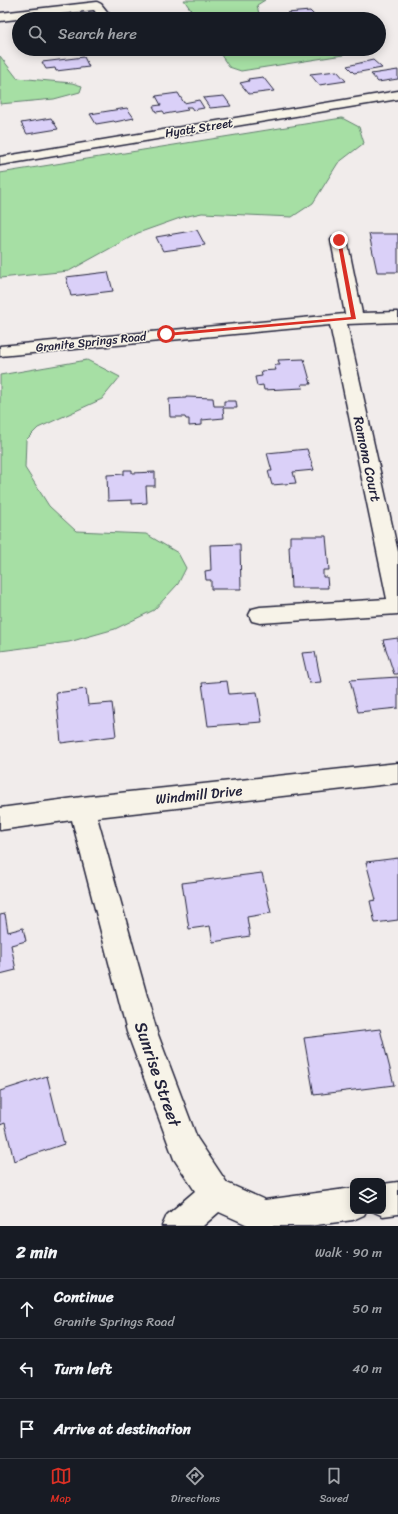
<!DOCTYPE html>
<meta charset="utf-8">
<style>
body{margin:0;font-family:Sriracha,sans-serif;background:#20242c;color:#f1f3f6}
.controls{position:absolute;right:12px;bottom:12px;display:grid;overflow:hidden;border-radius:8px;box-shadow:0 2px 10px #0003}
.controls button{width:36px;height:36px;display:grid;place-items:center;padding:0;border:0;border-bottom:1px solid #363941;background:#171b24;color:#f1f3f6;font:20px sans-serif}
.stop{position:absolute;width:12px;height:12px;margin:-9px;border:3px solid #d93025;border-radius:50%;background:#fff}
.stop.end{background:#d93025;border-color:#fff;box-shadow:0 1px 4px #0008}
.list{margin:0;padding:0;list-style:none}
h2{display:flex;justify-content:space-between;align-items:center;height:52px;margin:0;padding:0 16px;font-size:17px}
h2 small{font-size:13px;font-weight:400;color:#9ea1a6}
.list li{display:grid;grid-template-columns:26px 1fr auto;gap:12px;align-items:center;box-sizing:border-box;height:60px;padding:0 16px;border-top:1px solid #363941}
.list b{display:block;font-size:15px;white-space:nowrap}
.list p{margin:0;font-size:13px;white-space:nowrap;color:#9ea1a6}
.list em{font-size:13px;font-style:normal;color:#9ea1a6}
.icon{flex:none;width:22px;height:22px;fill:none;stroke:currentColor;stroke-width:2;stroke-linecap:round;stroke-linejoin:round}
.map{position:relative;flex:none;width:398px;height:1226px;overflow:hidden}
.search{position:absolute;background:#171b24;box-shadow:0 2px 10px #0003;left:12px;right:12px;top:12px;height:44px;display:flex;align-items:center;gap:10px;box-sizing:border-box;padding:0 14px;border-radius:22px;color:#9ea1a6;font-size:15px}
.sheet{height:232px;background:#171b24}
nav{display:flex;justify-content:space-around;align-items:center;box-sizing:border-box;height:56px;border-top:1px solid #363941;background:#171b24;font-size:11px;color:#9ea1a6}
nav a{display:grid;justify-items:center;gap:2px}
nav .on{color:#d93025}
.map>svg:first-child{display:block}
</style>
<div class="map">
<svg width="398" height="1226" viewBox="0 0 398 1226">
<rect width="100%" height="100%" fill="#f1eceb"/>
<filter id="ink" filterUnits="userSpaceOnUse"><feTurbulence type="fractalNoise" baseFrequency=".025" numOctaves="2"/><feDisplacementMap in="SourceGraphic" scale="8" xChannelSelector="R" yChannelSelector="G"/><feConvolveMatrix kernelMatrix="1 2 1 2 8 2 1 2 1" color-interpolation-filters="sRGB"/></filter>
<g filter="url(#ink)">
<path fill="#a6dfa4" stroke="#648070" d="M184,0H265L257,5L260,19H197Z
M217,49H344L343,55L241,71L229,67Z
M0,56L17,78L72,83L82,86L80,92L54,99L0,104Z
M342,118L359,127L364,143L338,163L313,203L292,217L202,213L183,217L138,233L69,271L0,278V173Z
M87,360L120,377L102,399L38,428L26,440L25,468L49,506L76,531L146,534L178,553L186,568L178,584L154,610L115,629L69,642L0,651V375Z"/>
<path fill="#dad0f8" stroke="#22223b" d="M310,11L315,16L293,19L287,13Z
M84,57L89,67L56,71L55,68L46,69L42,62Z
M373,60L382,68L354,73L347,66Z
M398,70V79L378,82L371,74Z
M337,71L346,81L319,85L310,74Z
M263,77L274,91L249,94L240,83L249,81L248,79Z
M178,93L184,103L199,100L204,108L193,110L191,107H186L188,110L165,114L163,111L156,112L153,106L161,105L156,96Z
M224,96L231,106L210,108L203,98Z
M127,108L134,118L115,122L114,121L96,124L90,114Z
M51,118L58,129L27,134L21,123Z
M197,230L205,245L163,251L156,237Z
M369,234H398V272H377Z
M108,272L113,291L71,296L66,277Z
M304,359L311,384H302L303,388L264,390L263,385L257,386L255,377L262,376L261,371L276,370L274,365H280L278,360Z
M186,397L213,398L214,406H224V401H236L237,408H223L224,418L202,420V425L189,426V419H186L185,417H170L169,399L186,398Z
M307,449L314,470L293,472L296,483L272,485L268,471H272L267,453Z
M124,470H132V473L155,472V486H146L147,503L132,504V500L108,501L107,475L124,474Z
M290,536H326L329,570H323V577H327L328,588H291L289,546H290Z
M240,544L241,589H211V580H206L205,571L211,570L210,545Z
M398,638V674H394L383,640Z
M315,652L321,682L309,683L302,653Z
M398,677V708L358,712L350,680Z
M227,681L229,694L257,692L262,722L208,726L202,683Z
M86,689L88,705L112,703L116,736L61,743L56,693Z
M398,858V920L375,923L370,901L376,900L366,862Z
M262,873L271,913L247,917L250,936L213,942L210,926L189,929L182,883Z
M5,914L8,932L23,928L26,941L11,945L16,970L0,974V915Z
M380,1029L394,1085L314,1095L304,1038Z
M47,1076L64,1144L14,1161L5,1123L0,1125V1091Z"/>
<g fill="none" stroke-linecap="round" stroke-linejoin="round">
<g stroke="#22223b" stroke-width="3">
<path id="minor" d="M97,2L101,4L113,19H101L94,10L0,21V13Z
M398,91V99L0,165V157Z
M339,235L345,237L347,240L362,313L398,312V322L347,324L398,552V614L260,623L252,621L249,615L252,609L260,607L387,599L330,325L0,356V346L345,314L331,240L333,237Z
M398,763V783L97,817L157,1032L197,1138L227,1183L265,1200L353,1188V1211H366L364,1215L353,1220L309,1226H250L219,1212L203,1226H162L167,1215L195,1191L174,1159L127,1032L72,820L0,830V808L82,797Z
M398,1182V1214L383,1216L372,1211H383V1184Z"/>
</g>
<use href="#minor" fill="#f7f3e8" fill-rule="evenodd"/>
</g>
</g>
<path fill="#d93025" d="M337,239L341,240L356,319L166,336L163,334L166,333L351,317Z"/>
<g text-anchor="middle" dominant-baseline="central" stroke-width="3" stroke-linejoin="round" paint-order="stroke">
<g font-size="12" fill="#22223b" stroke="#f7f3e8">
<text transform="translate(199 128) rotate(-9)">Hyatt Street</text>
<text transform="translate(91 342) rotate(-6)">Granite Springs Road</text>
</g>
<g font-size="14" fill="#22223b" stroke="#f7f3e8">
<text transform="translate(367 459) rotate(78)">Ramona Court</text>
<text transform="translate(199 795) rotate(-6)">Windmill Drive</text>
</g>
<g font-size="17" fill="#22223b" stroke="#f7f3e8">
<text transform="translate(158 1074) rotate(71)">Sunrise Street</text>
</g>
</g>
</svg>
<div class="controls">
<button><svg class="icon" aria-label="layers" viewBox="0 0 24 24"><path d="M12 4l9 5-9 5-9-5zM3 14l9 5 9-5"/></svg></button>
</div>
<div class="stop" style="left:166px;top:334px"></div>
<div class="stop end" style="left:339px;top:240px"></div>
<div class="search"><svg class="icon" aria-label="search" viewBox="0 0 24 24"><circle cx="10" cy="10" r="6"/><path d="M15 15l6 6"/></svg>Search here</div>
</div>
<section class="sheet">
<h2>2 min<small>Walk · 90 m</small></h2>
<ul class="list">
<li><svg class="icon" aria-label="ahead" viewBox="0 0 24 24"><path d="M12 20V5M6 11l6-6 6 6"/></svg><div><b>Continue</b><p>Granite Springs Road</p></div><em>50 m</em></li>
<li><svg class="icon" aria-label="left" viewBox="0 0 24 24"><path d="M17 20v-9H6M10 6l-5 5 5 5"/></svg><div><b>Turn left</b></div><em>40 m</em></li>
<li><svg class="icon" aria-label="arrive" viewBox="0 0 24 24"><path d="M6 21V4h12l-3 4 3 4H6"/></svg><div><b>Arrive at destination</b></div></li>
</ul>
</section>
<nav>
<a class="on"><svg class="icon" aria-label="map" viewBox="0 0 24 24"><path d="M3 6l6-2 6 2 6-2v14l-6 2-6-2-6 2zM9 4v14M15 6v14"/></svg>Map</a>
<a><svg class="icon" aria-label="directions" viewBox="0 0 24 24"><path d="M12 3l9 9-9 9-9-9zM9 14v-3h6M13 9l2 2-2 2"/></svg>Directions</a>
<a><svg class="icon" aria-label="saved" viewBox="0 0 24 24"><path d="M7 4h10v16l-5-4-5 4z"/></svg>Saved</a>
</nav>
